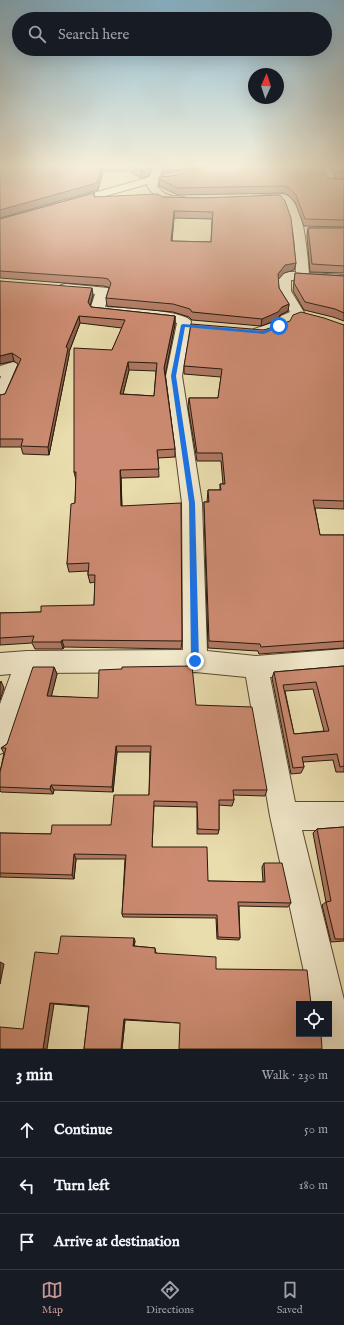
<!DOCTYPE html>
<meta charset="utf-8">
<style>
body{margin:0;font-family:"IM FELL English",serif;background:#242831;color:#f1f3f6}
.controls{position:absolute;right:12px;bottom:12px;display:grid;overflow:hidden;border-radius:0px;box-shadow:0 4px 16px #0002}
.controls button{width:36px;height:36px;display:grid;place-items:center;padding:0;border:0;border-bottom:1px solid #363941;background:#171b24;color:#f1f3f6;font:20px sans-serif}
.compass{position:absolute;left:248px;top:68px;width:36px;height:36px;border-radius:50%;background:#171b24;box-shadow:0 4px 16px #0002;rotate:3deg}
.stop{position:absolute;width:12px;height:12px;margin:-9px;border:3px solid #1a73e8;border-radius:50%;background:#fff}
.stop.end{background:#1a73e8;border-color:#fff;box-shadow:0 1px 4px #0008}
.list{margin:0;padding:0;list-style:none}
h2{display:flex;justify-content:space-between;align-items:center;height:52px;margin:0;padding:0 16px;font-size:17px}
h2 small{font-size:13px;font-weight:400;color:#9ea1a6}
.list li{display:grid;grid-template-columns:26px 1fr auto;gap:12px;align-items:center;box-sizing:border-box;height:56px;padding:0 16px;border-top:1px solid #363941}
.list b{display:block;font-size:15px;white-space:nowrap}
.list em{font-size:13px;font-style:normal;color:#9ea1a6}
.icon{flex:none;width:22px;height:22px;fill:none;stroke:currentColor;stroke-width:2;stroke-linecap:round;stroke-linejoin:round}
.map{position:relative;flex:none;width:344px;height:1049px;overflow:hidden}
.search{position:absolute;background:#171b24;box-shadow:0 4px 16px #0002;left:12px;right:12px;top:12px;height:44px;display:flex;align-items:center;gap:10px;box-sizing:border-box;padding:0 14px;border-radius:22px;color:#9ea1a6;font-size:15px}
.sheet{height:220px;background:#171b24}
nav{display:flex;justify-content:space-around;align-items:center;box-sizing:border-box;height:56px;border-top:1px solid #363941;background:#171b24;font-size:11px;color:#9ea1a6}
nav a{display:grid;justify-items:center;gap:2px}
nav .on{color:#c59692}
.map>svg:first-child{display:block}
</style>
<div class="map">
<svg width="344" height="1049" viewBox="0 0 344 1049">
<rect width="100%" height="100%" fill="#e9dcad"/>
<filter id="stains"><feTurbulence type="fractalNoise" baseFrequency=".005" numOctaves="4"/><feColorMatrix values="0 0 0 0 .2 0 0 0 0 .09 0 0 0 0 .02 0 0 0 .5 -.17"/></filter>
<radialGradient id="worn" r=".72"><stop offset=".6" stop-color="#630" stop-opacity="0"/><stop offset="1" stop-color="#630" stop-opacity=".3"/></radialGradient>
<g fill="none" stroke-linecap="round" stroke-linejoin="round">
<g stroke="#594a34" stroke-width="2">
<path id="minor" d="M153,166H163L160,176L167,177L169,179L167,181L158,182L157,186C167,199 173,194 187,198L188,200L187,202C169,207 157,200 147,186L148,184L70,206L65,203L66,201L150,177Z
M316,166H326L333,172L334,179L344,180V186L327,183L323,173Z
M283,194C305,199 307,254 309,273L344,275V283L291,280V291L305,314C301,319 296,318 291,322C290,323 289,326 288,327C280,333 263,337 254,335L252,332L254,329L278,321L281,316L290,312L277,291L279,278L286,272H296C295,249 296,219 280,200L255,202L250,199L255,196Z
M66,284L108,288L110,291L105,307C121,308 183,310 191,321L182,376L202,503L207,651L256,656L344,649V671L270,677L295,802H344V830H302L344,1000V1049H321L318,1034H329V1004H311L270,816L246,677L195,672L35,673L9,750L0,754V704L11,674L0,675V653L27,651L183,650L182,503L166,376L177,323L171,321L92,313L90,310L95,294L61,291L59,288L61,285Z
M13,362L18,364L21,367L8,397L6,401L0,402V379L1,376H0V366Z"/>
</g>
<use href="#minor" fill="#f1e8ca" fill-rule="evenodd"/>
</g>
<path fill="#af7862" stroke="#291a0c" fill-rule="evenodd" d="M0,166H153L149,176L141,178L128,171H103L98,190Z
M328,166H344V179L335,178L334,171Z
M171,176L328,178L344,180V227L304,226L295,202L288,195L284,193L178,195L159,186V179Z
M94,193L95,197H163L201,198L296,263L294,270L284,273L278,279L279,288L289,304L288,311L280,315L277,320L261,326L192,320L189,317L173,312L107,306L106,298L109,288L108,287L103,286L0,278V219ZM174,218L212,219L211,242L172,241Z
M308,228H344V273L310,272L307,236Z
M295,273L344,276V321L333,317L304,310L293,291Z
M0,281L93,295L90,305L91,307L175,316V324L165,373L175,449V457L158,458L159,477L121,478L122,506L182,641L181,649L64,647L63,649H35L32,643L0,645V613L41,612L94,605L95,582L90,583L88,575V571L69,572L67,564L75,503L76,480L74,472L112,350L122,328L80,323L69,352V355L49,455L23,454L21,447H0V395L5,394L18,364L14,361L0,364ZM129,370L156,371L154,396L123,394Z
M344,325V509L315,508L320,535H344V648L259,654L258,651L208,648L204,510V502H207L208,490H220V484H223L221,461H197L188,407L189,398H218L221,377L184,374V366L264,330Z
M344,666V772H336L333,760L303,762L304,767L301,773L291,774L272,678L274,672ZM313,689L324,731L294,734L285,691Z
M54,667L57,674L51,696L196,705L267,790L265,796L233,795L234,800L232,806L219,805V830L218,834H197V807L154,806L152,847L208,881L263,882L262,867L264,863L291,903L288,907L239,906L240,938L239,940L217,939L216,918L123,917L122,914L125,859H76L74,879L0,877V833L51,834L111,825L149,795L150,752H117L113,792L54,790L53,794L1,792L0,791V772L4,753L1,748L7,744Z
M344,827V941L331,942L322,905L326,902L313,833L317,829Z
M135,941L134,946L155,948L156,953L216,969L299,1004L180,1023L125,1020L122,1049H84L89,1007L54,1004L23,1029L58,954Z"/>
<path fill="#8f6150" stroke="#291a0c" d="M103,166V171L98,190L0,218V210Z
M150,166H153L149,176L141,178V171Z
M173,166H209L162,174V168Z
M174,211V218L171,248V241Z
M296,263L294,270L284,273L277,281L278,274L285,265Z
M92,288L93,295L89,310L88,302Z
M289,304L288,311L280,315L277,320L261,326L262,319L282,307Z
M79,316L80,323L69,352V355L49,455L48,447L66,347Z
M175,316V324L165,376L164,368Z
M12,353L14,361L0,364V356Z
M128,362L129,370L121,402L120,394Z
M120,470L121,478L122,514L121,506Z
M62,640L64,647L63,649L61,642Z
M54,667L57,674L50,702L47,696Z
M1,681L4,688L0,700V684Z
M116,746L117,752L113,792L112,787Z
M51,785L54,790L53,794L50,789Z
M74,854L76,859L74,879L72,875Z
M134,938L135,941L134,948L133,946Z
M0,962L4,964L0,984Z
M50,1003L54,1004L47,1049H43Z
M124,1019L125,1020L122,1049H121Z"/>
<path fill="#cc8b72" stroke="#291a0c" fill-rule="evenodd" d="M0,166H102L97,183L0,210Z
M129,166H150L149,169L141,171Z
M163,166H173L162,168Z
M213,166H321L323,167L328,178L344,180V220L305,219L296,195L289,188L284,186L178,188L159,179V177L171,176Z
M335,166H344V172L337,171Z
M94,193V197L157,194L163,197L201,198L280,195L285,201L291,218L296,263L285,265L278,274L279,288L289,304L282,307L278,312L262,319L192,312L190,309L173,304L106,298L111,283L108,279L103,278L0,271V219ZM174,211L213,212L211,242L171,241Z
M308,228H344V266L312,264Z
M295,273L344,276V313L335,309L305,302L294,283Z
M0,281L92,288L88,302L91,307L175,316L164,368L175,449L157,450L159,469L120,470L121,506L181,503L182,641L62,640L61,642H32L34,636L0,638V613L41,612V606L94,605L95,575H88L89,563L67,564L71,504L75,503L76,472H74V348L112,350L125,320L79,316L66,347L68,348L48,447L21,446L23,439H0V395L5,394L21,359L12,353L0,356ZM128,362L157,363L154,396L120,394Z
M301,312L324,318L344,325V501L313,500L320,535H344V641L261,647L260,644L209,641L204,502H209L208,490H221L220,484H225L222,453H197L189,398H218L222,369L184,366L191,324L264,330L290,321L293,315Z
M192,666L196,705L252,707L267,790H233L234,800H219V830L198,829L197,802L154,801L152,847H207L208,881L265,882L264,863H282L291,903L238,902L240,938L218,937L217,915L122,914L126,855L74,854L72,875L0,873V833L51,834L52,825H111L114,795H149L151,746H116L112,787L51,785L50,789L0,787V772L6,748H1L7,744L33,667H54L47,696L98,698L99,670L122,669V667Z
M344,666V766L340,767L337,754L302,757L304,767L293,768L274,672ZM316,682L329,731L294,734L283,685Z
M344,827V939H335L326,902L331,901L317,829Z
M61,936L134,938L133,946L155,948V953L216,957V969L307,970L311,1004H299V1034H321L322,1049H179L180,1023L124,1019L121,1049H84L89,1006L50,1003L43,1049H0V1027L23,1029L35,952L58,954Z"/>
<linearGradient id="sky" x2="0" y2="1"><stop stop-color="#87b7cf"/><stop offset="0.53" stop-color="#f5efda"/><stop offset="1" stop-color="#f5efda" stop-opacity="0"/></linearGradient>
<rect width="344" height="313" fill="url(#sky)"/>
<path fill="#1a73e8" d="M183,324L263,331L278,325L282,326L264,334L185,327L176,376L195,503L199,661L195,664L191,661L189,503L171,376L181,325Z"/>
<rect width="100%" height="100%" filter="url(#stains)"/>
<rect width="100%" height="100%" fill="url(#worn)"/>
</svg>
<div class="controls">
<button><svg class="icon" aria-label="locate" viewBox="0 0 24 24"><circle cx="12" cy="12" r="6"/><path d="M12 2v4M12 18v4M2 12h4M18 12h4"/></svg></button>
</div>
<svg class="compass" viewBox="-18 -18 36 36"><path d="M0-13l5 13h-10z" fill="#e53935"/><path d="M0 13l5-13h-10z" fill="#9ea1a6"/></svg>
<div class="stop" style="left:279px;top:326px"></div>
<div class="stop end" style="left:195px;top:661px"></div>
<div class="search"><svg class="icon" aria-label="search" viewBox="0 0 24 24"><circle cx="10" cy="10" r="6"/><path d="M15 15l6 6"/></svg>Search here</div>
</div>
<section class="sheet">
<h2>3 min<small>Walk · 230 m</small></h2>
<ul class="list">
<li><svg class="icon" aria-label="ahead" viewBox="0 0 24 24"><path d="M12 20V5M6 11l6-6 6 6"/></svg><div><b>Continue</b></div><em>50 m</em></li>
<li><svg class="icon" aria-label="left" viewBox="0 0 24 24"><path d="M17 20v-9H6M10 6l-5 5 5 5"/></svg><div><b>Turn left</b></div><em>180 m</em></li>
<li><svg class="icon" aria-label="arrive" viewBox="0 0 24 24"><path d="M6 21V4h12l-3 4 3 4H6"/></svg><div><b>Arrive at destination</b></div></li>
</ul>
</section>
<nav>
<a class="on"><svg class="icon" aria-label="map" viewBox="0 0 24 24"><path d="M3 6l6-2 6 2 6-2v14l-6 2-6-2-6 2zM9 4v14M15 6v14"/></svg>Map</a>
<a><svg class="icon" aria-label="directions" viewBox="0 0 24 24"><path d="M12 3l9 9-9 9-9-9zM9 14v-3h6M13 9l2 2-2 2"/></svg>Directions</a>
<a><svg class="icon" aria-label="saved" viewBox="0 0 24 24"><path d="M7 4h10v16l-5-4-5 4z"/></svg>Saved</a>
</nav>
